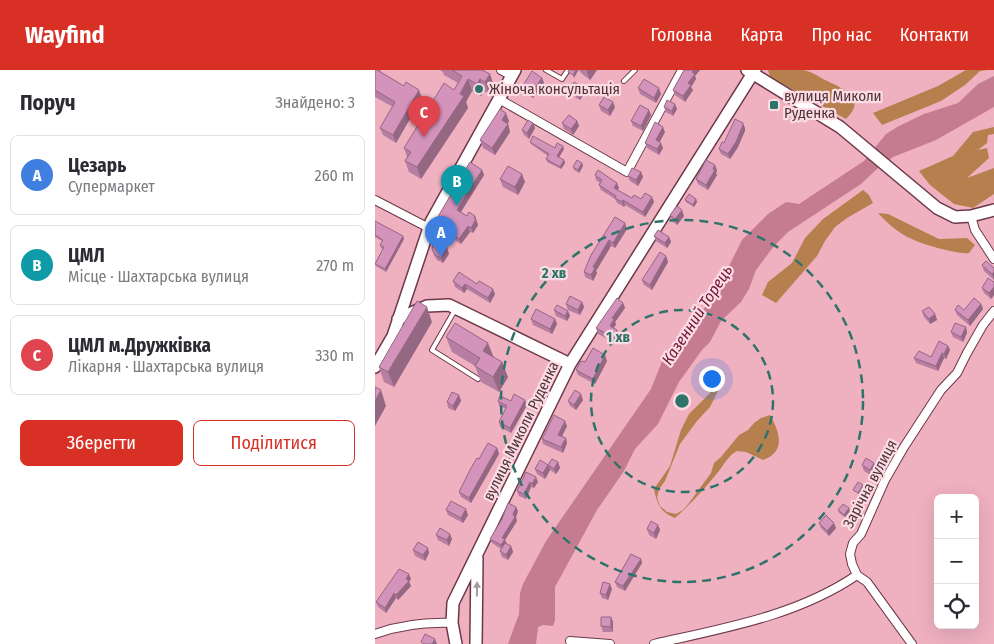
<!DOCTYPE html>
<html lang="uk">
<meta charset="utf-8">
<style>
body{margin:0;font-family:"Fira Sans Condensed",sans-serif;background:#f7f7f7;color:#2b2b33}
.controls{position:absolute;right:15px;bottom:15px;display:grid;overflow:hidden;border-radius:8px;box-shadow:0 5px 20px #0002}
.controls button{width:45px;height:45px;display:grid;place-items:center;padding:0;border:0;border-bottom:1px solid #e1e1e2;background:#fff;color:#2b2b33;font:25px sans-serif}
.you{position:absolute;left:336px;top:308px;width:18px;height:18px;margin:-12px;border:4px solid #fff;border-radius:50%;background:#1a73e8;box-shadow:0 0 0 8px #1a73e833}
.badge{display:grid;place-items:center;width:32px;height:32px;border-radius:50%;background:#d93025;color:#fff;font-size:16px;font-weight:700}
.pin{position:absolute;translate:-50% -41px;filter:drop-shadow(0 1px 2px #0008)}
.pin::after{content:'';position:absolute;top:26px;width:18px;height:15px;background:inherit;clip-path:polygon(0 0,100% 0,50% 100%)}
.list{margin:0;padding:0;list-style:none}
h2{display:flex;justify-content:space-between;align-items:center;height:65px;margin:0;padding:0 20px;font-size:21px}
h2 small{font-size:16px;font-weight:400;color:#7c7c81}
.list li{display:grid;grid-template-columns:32px 1fr auto;gap:15px;align-items:center;box-sizing:border-box;height:80px;margin:0 10px 10px;padding:0 10px;border:1px solid #e1e1e2;border-radius:8px}
.list b{display:block;font-size:19px;white-space:nowrap}
.list p{margin:0;font-size:16px;white-space:nowrap;color:#7c7c81}
.list em{font-size:16px;font-style:normal;color:#7c7c81}
.actions{display:flex;gap:10px;padding:15px 20px}
.actions a{flex:1;padding:11px 0;border:1px solid #d93025;border-radius:8px;text-align:center;font-size:18px;color:#d93025}
.actions .main{background:#d93025;color:#fff}
.icon{flex:none;width:28px;height:28px;fill:none;stroke:currentColor;stroke-width:2;stroke-linecap:round;stroke-linejoin:round}
.map{position:relative;flex:none;width:619px;height:574px;overflow:hidden}
header{display:flex;align-items:center;gap:30px;box-sizing:border-box;height:70px;padding:0 25px;background:#d93025;color:#fff}
header strong{font-size:24px}
nav{display:flex;gap:28px;margin-inline-start:auto;font-size:18px}
main{display:flex}
aside{flex:1;background:#fff}
.map>svg:first-child{display:block}
</style>
<header>
<strong>Wayfind</strong>
<nav><a>Головна</a><a>Карта</a><a>Про нас</a><a>Контакти</a></nav>
</header>
<main>
<aside>
<h2>Поруч<small>Знайдено: 3</small></h2>
<ul class="list">
<li><span class="badge" style="background:#3f7fe0">A</span><div><b>Цезарь</b><p>Супермаркет</p></div><em>260 m</em></li>
<li><span class="badge" style="background:#0f9aa8">B</span><div><b>ЦМЛ</b><p>Місце · Шахтарська вулиця</p></div><em>270 m</em></li>
<li><span class="badge" style="background:#e0444e">C</span><div><b>ЦМЛ м.Дружківка</b><p>Лікарня · Шахтарська вулиця</p></div><em>330 m</em></li>
</ul>
<div class="actions"><a class="main">Зберегти</a><a>Поділитися</a></div>
</aside>
<div class="map">
<svg width="619" height="574" viewBox="0 0 619 574">
<rect width="100%" height="100%" fill="#efb0c0"/>
<path fill="#b6804e" d="M393,0C404,0 417,0 428,0C435,1 443,6 450,10C467,18 493,28 471,49L395,7Z
M591,0H613L605,1L590,15L566,31L507,55L498,43L563,16Z
M619,57V64L613,65L612,73L603,80L612,78L614,88L592,108L619,98V124L598,138L579,134L555,115L544,101L578,86L598,62Z
M488,120L494,125L498,133L472,148L460,157L450,171L442,186L401,233L387,225L393,212L417,193L430,168L448,149Z
M503,143L513,144L564,169L592,168L600,175L594,183C585,184 577,181 567,179C539,172 523,165 503,143Z
M348,311L335,337L322,351L305,374L290,411L284,419L282,428L285,436L292,442L301,444L308,440L314,433L336,403L339,393L346,387L364,365L373,360L379,353L386,348L395,345C405,362 411,382 388,390L371,382L362,381C353,386 350,393 344,401C330,418 316,434 300,448C285,442 282,434 279,419L295,396L306,360L314,344L335,323L339,314Z"/>
<path fill="#c57c90" d="M619,6V37L561,70L518,87L503,98L486,114L413,162L399,176L381,200L374,219L366,232L346,251L335,272L327,280L304,312L283,354L260,379L249,401L222,440L180,517V550L178,556L168,555L163,557L161,574H133L144,544L145,523L148,514L171,471L276,319L290,284L338,228L367,170L393,144L411,132L424,134L489,91L511,64L524,56L549,44L583,33L603,14Z"/>
<g fill="none" stroke-linecap="round" stroke-linejoin="round">
<g stroke="#6c3848" stroke-width="6">
<path id="lane" d="M171,0L187,9L193,0
M249,11L260,0
M80,240L57,280L103,309"/>
</g>
<g stroke="#6c3848" stroke-width="10">
<path id="street" d="M126,0L137,6
M124,29L252,102L307,0
M0,130L54,158
M596,146L600,160L619,189
M0,564C25,555 51,552 77,553
M195,571L235,574
M279,574C349,558 422,546 482,505
M537,574L492,512L482,505L477,494L475,484L478,473L486,464L510,410L529,377L566,320L582,303L592,283L608,255L619,241"/>
</g>
<g stroke="#6c3848" stroke-width="14">
<path id="secondary" d="M372,0L465,57L562,138L580,147L596,146L619,140
M23,249L52,236L74,235L195,294
M0,297L18,266L56,152L140,0
M81,574L77,553L78,533L195,294L380,0
M101,574L102,488"/>
</g>
<use href="#lane" stroke="#fff" stroke-width="4"/>
<use href="#street" stroke="#fff" stroke-width="8"/>
<use href="#secondary" stroke="#fff" stroke-width="11"/>
</g>
<path fill="#b67ea1" d="M0,0H6L5,2L47,28L21,73L8,65L5,58L18,37L0,27Z
M65,0H107L119,16L114,24L109,21L106,26L97,21L91,32L93,38L46,109L34,102L30,91L32,87L29,78L79,20L83,13L69,5L68,2Z
M204,0H222L215,10L206,3Z
M309,0H325L320,6L321,9L316,17L318,20L310,32L300,25L298,20Z
M167,8L169,13L158,28L149,22L147,17Z
M263,18L286,24L281,33L265,24Z
M194,19L209,23L205,30L196,25Z
M300,34L302,39L298,46L291,42L289,37Z
M224,35L240,37L235,46L226,41Z
M276,45L268,61L258,56L256,51Z
M134,51L133,54L135,62L120,85L108,78L105,70Z
M202,51L204,56L198,65L189,59L187,53Z
M158,53L160,58L154,69L149,65L147,60Z
M370,58L363,77L355,89L346,84L344,79L349,73Z
M290,62L284,72L288,78L284,85L272,78L270,73Z
M155,72L180,78L189,79L184,87L189,90L190,93L186,99L172,92L171,89L173,86L156,74Z
M207,93L208,96L204,103L199,100L198,97Z
M107,100L109,105L86,142L92,146H100L103,155L98,163L95,162L86,174L81,171L80,169L66,160L61,150Z
M342,100L341,103L342,105L333,120L323,114L321,109Z
M266,102L268,107L263,116L255,111L253,106Z
M220,105L244,118L242,120L257,128L279,132L270,147L250,135L249,137L242,133L240,129L226,120L224,115L225,113L221,110Z
M125,109L150,112L143,125L128,117Z
M321,129L322,132L319,137L311,132L310,130Z
M295,145L309,146L302,155L297,151Z
M240,147L252,159L240,178L236,176L221,201L222,203L218,211L210,207L209,202Z
M0,151L29,169L11,202L1,196L0,194L8,179L6,178L5,175L7,171L0,167Z
M279,166L294,167L296,172L292,178L281,171Z
M72,178L74,184L68,193L62,190L59,185L57,179Z
M291,186L293,192L277,220L269,215L267,210Z
M607,195L619,198V210L609,201Z
M78,211L102,214L120,224L115,233L92,219L89,223L80,217Z
M619,212V225L616,229L609,223L607,218Z
M207,232L209,237L205,245L193,240L191,234Z
M248,233L250,238L240,252L241,254L239,258L244,265L240,273L223,264L221,258Z
M606,234L608,239L595,256L582,245L580,240H589Z
M179,240L193,241L195,246L192,251L181,246Z
M547,241L560,244L562,250L555,254L549,247Z
M156,249H180L182,254L177,264L158,255Z
M57,252L19,317L9,312L4,297Z
M591,257L592,263L588,272L578,267L576,262Z
M71,267L118,286L133,307L124,322L106,312L100,296L77,282Z
M573,276L575,280L571,289L569,288L563,301L541,293L539,288L556,287Z
M232,291L220,314L203,305L201,300L210,292Z
M84,325L86,331L80,341L73,338L72,332Z
M208,330L201,340L195,336L193,331Z
M123,331H136L152,335L136,363L125,357L124,352L131,339L124,336Z
M192,356L187,366L192,373L188,383L168,374L167,369Z
M122,378L124,384L96,433L86,427L84,422L104,389Z
M183,392L185,398L181,404L175,400L170,409L162,404L160,399Z
M499,393L501,398L497,406L489,401L487,395Z
M151,402L163,412L159,418L156,417L151,429L144,426L142,421Z
M141,437L143,441L141,447L142,451L130,470L132,474L136,476L138,482L133,490L127,487L125,481L126,479L117,473L115,469Z
M71,440L93,445L88,453L73,445Z
M463,440L475,441L470,447L464,443Z
M444,453L461,458L454,466L446,458Z
M283,455L285,460L281,469L274,465L272,459Z
M61,465L77,469L74,476L63,470Z
M38,480L54,483L50,491L40,486Z
M266,489L267,493L250,521L242,517L240,512Z
M36,509L34,512L36,516L23,530L21,528L11,543L3,537L1,532Z
M237,519L233,530L227,528L225,523Z
M236,547L238,552V562H228L226,556Z"/>
<path fill="#946783" d="M201,0H203V1L199,8L198,5Z
M213,0H222L215,10L212,2Z
M319,0H325L320,6L321,9L316,17L318,20L310,32L308,26L317,2Z
M115,4L119,16L114,24L110,12Z
M167,8L169,13L158,28L156,23Z
M93,9L97,21L91,32L93,38L46,109L42,97Z
M105,9L109,21L106,26L102,14Z
M208,17L209,23L205,30L203,25Z
M284,18L286,24L281,33L279,28Z
M44,20L47,28L21,73L18,65Z
M238,32L240,37L235,46L233,40Z
M300,34L302,39L298,46L297,41Z
M274,40L276,45L268,61L266,56Z
M131,43L134,51L130,58L127,50Z
M202,51L204,56L198,65L196,59Z
M158,53L160,58L154,69L152,63Z
M368,53L370,58V61L363,77L355,89L353,84Z
M133,54L135,62L120,85L117,78Z
M288,57L290,62L283,75L281,70Z
M286,73L288,78L284,85L282,79Z
M188,76L189,79L183,89L182,86Z
M189,90L190,93L186,99L185,97Z
M207,93L208,96L204,103L203,100Z
M340,95L342,100L341,103L342,105L333,120L331,115Z
M107,100L109,105L84,145L82,140Z
M266,102L268,107L263,116L261,110Z
M147,104L150,112L143,125L140,117Z
M242,113L244,118L240,123L239,118Z
M277,127L279,132L270,147L268,142Z
M321,129L322,132L319,137L318,135Z
M248,130L250,135L249,137L247,132Z
M307,140L309,146L302,155L300,149Z
M100,146L103,155L98,163L96,158Z
M250,153L252,159L240,178L238,173Z
M93,156L95,162L86,174L84,169Z
M28,166L29,169L11,202L10,199Z
M294,167L296,172L292,178L290,173Z
M234,170L236,176L221,201L222,203L218,211L216,205L218,197Z
M72,178L74,184L68,193L66,188Z
M291,186L293,192L277,220L275,215Z
M619,202V210L617,204Z
M90,214L92,219L89,223L87,218Z
M619,217V225L616,229L614,223Z
M118,219L120,224L115,233L113,228Z
M207,232L209,237L205,245L203,240Z
M248,233L250,238L240,252L241,254L237,261L235,256L237,248Z
M606,234L608,239L595,256L593,250Z
M52,237L57,252L19,317L13,302Z
M193,241L195,246L192,251L190,246Z
M560,244L562,250L555,254L554,249Z
M180,249L182,254L177,264L175,259Z
M591,257L592,263L588,272L586,267Z
M242,260L244,265L240,273L238,267Z
M113,273L119,288L108,281Z
M573,276L575,280L571,289L569,284Z
M567,283L569,288L563,301L561,296Z
M230,285L232,291L220,314L218,309Z
M127,292L133,307L124,322L118,307Z
M6,320L11,336L0,356V331Z
M206,324L208,330L201,340L199,335Z
M84,325L86,331L80,341L78,336Z
M150,330L152,335L136,363L135,358Z
M190,351L192,356L185,370L183,365Z
M191,368L192,373L188,383L186,377Z
M122,378L124,384L96,433L94,428Z
M183,392L185,398L181,404L179,399Z
M499,393L501,398L497,406L495,400Z
M173,395L175,400L170,409L168,403Z
M161,407L163,412L159,418L157,414Z
M155,412L156,417L151,429L149,424Z
M488,415L489,418L484,425L483,423Z
M141,437L143,441L141,447L142,451L130,470L132,474L128,480L126,475L127,468Z
M474,438L475,441L470,447L469,445Z
M91,439L93,445L88,453L86,448Z
M459,453L461,458L454,466L452,461Z
M283,455L285,460L281,469L279,463Z
M75,464L77,469L74,476L72,470Z
M136,476L138,482L133,490L131,485Z
M53,478L54,483L50,491L48,485Z
M266,489L267,493L250,521L248,516Z
M34,504L36,509L34,512L36,516L23,530L21,525Z
M235,514L237,519L233,530L231,525Z
M19,523L21,528L11,543L10,538Z
M236,547L238,552V562L236,557Z
M60,569L62,574H57Z"/>
<path fill="#d493bb" stroke="#946783" d="M0,0H2L29,16L31,12L44,20L18,65L5,58L20,32L0,20Z
M77,0H107L115,4L110,12L105,9L102,14L93,9L85,24L89,26L42,97L30,91L36,82L29,78L69,13L79,20L87,6Z
M194,0H201L198,5L193,2Z
M309,0H319L317,2L320,4L313,13L316,15L308,26L298,20Z
M157,1L167,8L156,23L147,17Z
M269,9L284,18L279,28L263,18Z
M199,12L208,17L203,25L194,19Z
M229,27L238,32L233,40L224,35Z
M292,30L300,34L297,41L289,37Z
M265,35L274,40L266,56L256,51Z
M125,39L131,43L127,50L133,54L117,78L105,70Z
M194,45L202,51L196,59L187,53Z
M360,49L368,53V55L361,72L353,84L344,79L347,72L349,73Z
M153,50L158,53L152,63L147,60Z
M280,52L288,57L281,70L286,73L282,79L270,73Z
M158,66L180,78L182,73L188,76L182,86L189,90L185,97L171,89L174,84L155,72Z
M202,90L207,93L203,100L198,97Z
M331,90L340,95L338,99L340,100L331,115L321,109Z
M95,92L107,100L82,140L92,146L94,142L100,146L99,148L101,149L96,158L93,156L84,169L79,166L80,164L64,155L65,153L61,150Z
M133,96L147,104L140,117L125,109Z
M257,98L266,102L261,110L253,106Z
M223,100L242,113L239,118L257,128L259,125L266,129L270,123L277,127L268,142L248,130L247,132L240,128L241,126L224,115L227,110L220,105Z
M314,124L321,129L318,135L310,130Z
M302,136L307,140L300,149L295,145Z
M240,147L250,153L238,173L234,170L218,197L220,198L216,205L209,202L216,185Z
M0,151L28,166L10,199L0,194L9,177L5,175L8,170L0,165Z
M283,160L294,167L290,173L279,166Z
M58,173H68L72,178L66,188L60,185L57,179Z
M285,182L291,186L275,215L267,210Z
M611,191L619,198V202L617,204L607,195Z
M84,202L102,214L104,211L118,219L113,228L90,214L87,218L78,211Z
M613,208L619,212V217L614,223L607,218Z
M195,226L207,232L203,240L191,234Z
M242,228L248,233L237,248L239,249L235,256L242,260L238,267L221,258Z
M599,228L606,234L593,250L580,240L583,235L589,240Z
M42,231L52,237L13,302L4,297Z
M182,235L193,241L190,246L179,240Z
M554,237L560,244L554,249L547,241Z
M161,239L180,249L175,259L156,249Z
M80,253L113,273L108,281L127,292L118,307L100,296L105,288L71,267Z
M580,253L591,257L586,267L576,262Z
M564,271L573,276L569,284L567,283L561,296L539,288L544,281L556,287Z
M218,278L230,285L218,309L201,300L206,291L210,292Z
M0,317L6,320L0,331Z
M200,320L206,324L199,335L193,331Z
M77,322L84,325L78,336L72,332Z
M139,324L150,330L135,358L124,352L132,336L123,331L125,326L136,331Z
M179,345L190,351L183,365L191,368L186,377L167,369Z
M113,373L122,378L94,428L84,422L96,398L102,388L104,389Z
M491,388L499,393L495,400L487,395Z
M177,389L183,392L179,399L173,395L168,403L160,399L165,390L173,395Z
M151,402L161,407L157,414L155,412L149,424L142,421Z
M483,412L488,415L483,423L478,420Z
M76,431L91,439L86,448L71,440Z
M133,433L141,437L138,445L140,447L127,468L130,469L126,475L115,469L127,449Z
M468,434L474,438L469,445L463,440Z
M451,445L459,453L452,461L444,453Z
M276,451L283,455L279,463L272,459Z
M65,458L75,464L72,470L61,465Z
M43,472L53,478L48,485L38,480Z
M130,473L136,476L131,485L125,481Z
M256,484L266,489L248,516L240,512Z
M24,499L34,504L31,509L34,511L21,525L19,523L10,538L1,532Z
M228,512L235,514L231,525L225,523Z
M226,547H236V557L226,556Z
M50,564L60,569L57,574H49L46,572Z"/>
<defs><path id="oneway-solid" d="M-6-.8H1V-3.2L6.5 0L1 3.2V.8H-6Z" transform="scale(1.25)"/></defs>
<use fill="#a69a9d" href="#oneway-solid" transform="translate(102 519) rotate(-89)"/>
<g fill="none" stroke="#2d7369" stroke-width="2.5" stroke-dasharray="9 6">
<circle cx="307" cy="331" r="91"/>
<circle cx="307" cy="331" r="181"/>
</g>
<g fill="#2d7369" stroke="#fcdbe3" stroke-width="2">
<circle cx="104" cy="19" r="5"/>
<rect x="394" y="30" width="10" height="10" rx="2.5"/>
</g>
<g text-anchor="middle" dominant-baseline="central" stroke-width="4.5" stroke-linejoin="round" paint-order="stroke">
<g font-size="15" fill="#4e343b" stroke="#fcdbe3" text-anchor="start">
<text x="114" y="19">Жіноча консультація</text>
<text x="409" y="26">вулиця Миколи<tspan x="409" dy="17">Руденка</tspan></text>
</g>
<g font-size="15" fill="#4e343b" stroke="#fcdbe3">
<text transform="translate(146 361) rotate(-64)">вулиця Миколи Руденка</text>
<text transform="translate(495 414) rotate(-62)">Зарічна вулиця</text>
</g>
<g font-size="16" font-style="italic" fill="#6e1639" stroke="#fcdbe3">
<text transform="translate(322 245) rotate(-57)">Казенний Торець</text>
</g>
</g>
<circle cx="307" cy="331" r="8" fill="#2d7369" stroke="#fcdbe3" stroke-width="2.5"/>
<g font-size="15" text-anchor="middle" font-weight="bold" fill="#2d7369" stroke="#fcdbe3" stroke-width="4.5" stroke-linejoin="round" paint-order="stroke">
<text x="179" y="208">2 хв</text>
<text x="243" y="272">1 хв</text>
</g>
</svg>
<div class="controls">
<button>+</button>
<button>−</button>
<button><svg class="icon" aria-label="locate" viewBox="0 0 24 24"><circle cx="12" cy="12" r="6"/><path d="M12 2v4M12 18v4M2 12h4M18 12h4"/></svg></button>
</div>
<div class="you"></div>
<div class="pin badge" style="left:66px;top:187px;background:#3f7fe0">A</div>
<div class="pin badge" style="left:82px;top:136px;background:#0f9aa8">B</div>
<div class="pin badge" style="left:49px;top:67px;background:#e0444e">C</div>
</div>
</main>
